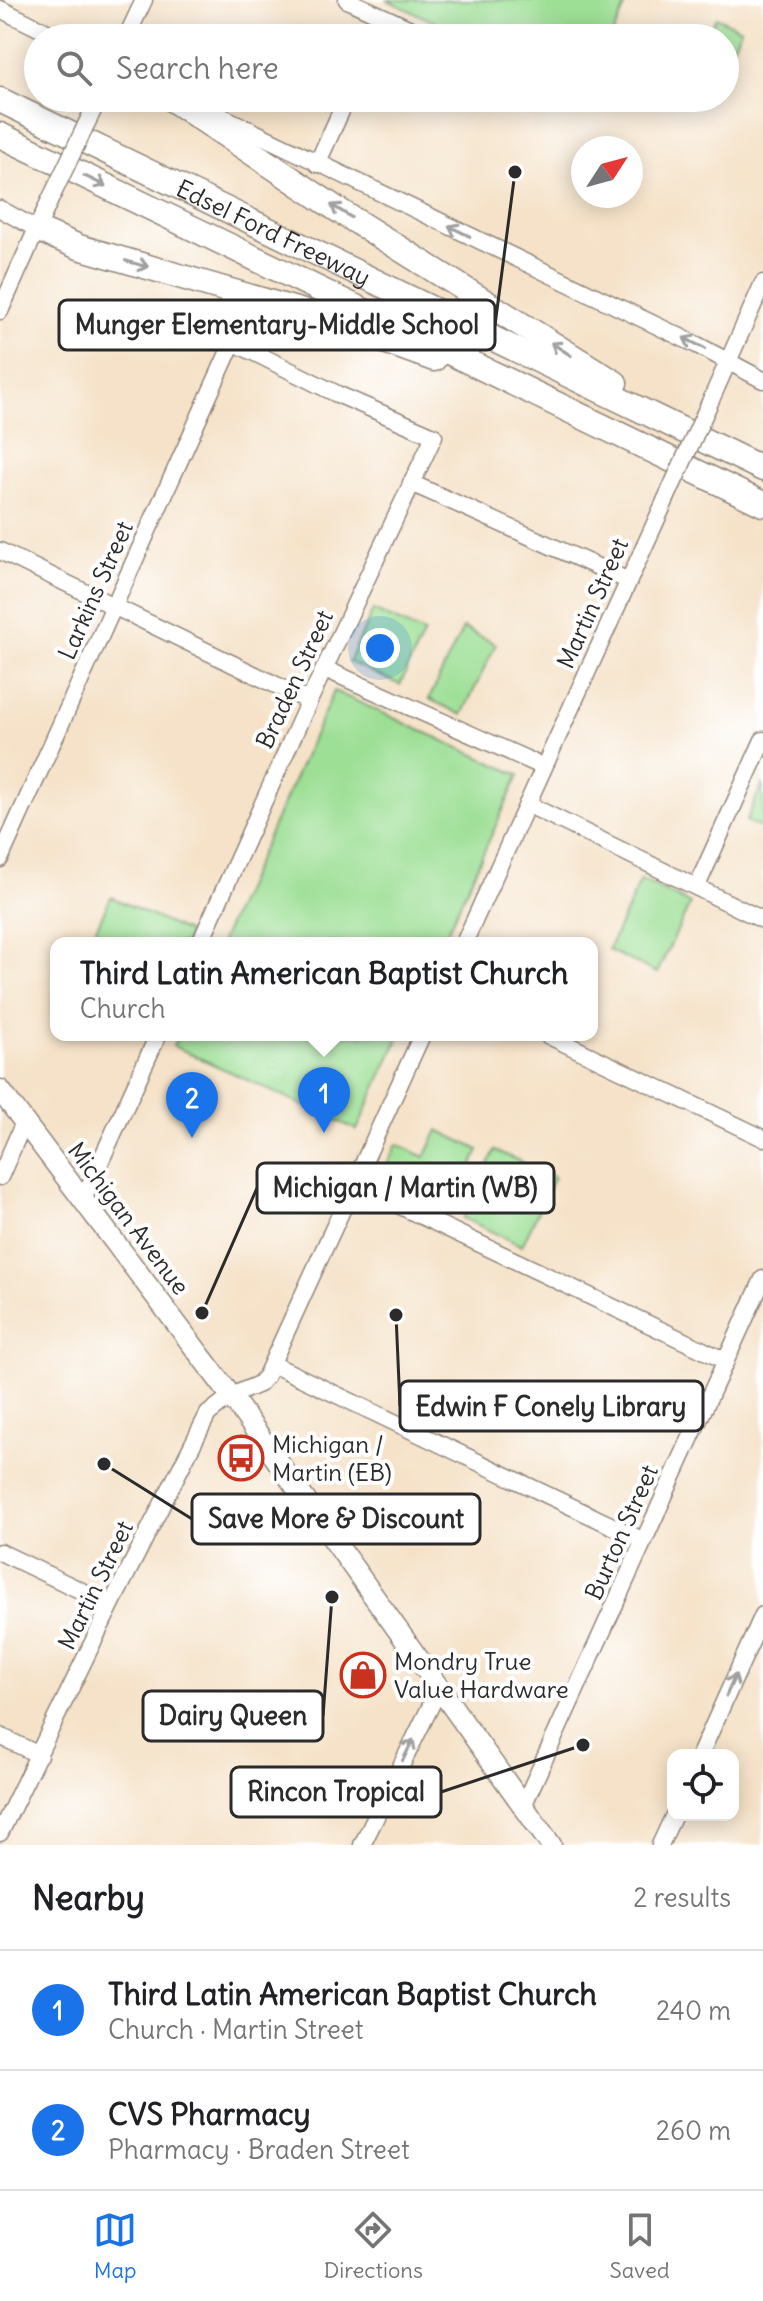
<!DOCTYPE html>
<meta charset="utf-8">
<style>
body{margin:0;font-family:Delius,sans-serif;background:#f2f2f2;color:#202124}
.controls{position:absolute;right:24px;bottom:24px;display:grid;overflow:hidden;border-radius:16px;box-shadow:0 4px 20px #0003}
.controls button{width:72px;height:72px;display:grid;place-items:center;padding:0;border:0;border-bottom:2px solid #e0e0e0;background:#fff;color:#202124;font:40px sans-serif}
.compass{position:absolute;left:571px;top:136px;width:72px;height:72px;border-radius:50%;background:#fff;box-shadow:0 4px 20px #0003;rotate:54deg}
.you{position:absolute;left:380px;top:648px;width:28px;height:28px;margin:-20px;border:6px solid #fff;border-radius:50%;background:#1a73e8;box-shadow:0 0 0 12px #1a73e833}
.badge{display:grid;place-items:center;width:52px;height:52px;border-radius:50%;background:#1a73e8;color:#fff;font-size:26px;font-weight:700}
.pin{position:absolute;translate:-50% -66px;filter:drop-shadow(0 2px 4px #0008)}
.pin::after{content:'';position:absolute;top:42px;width:28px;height:24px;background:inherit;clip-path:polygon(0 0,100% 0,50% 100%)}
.popup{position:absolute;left:50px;top:937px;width:548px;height:104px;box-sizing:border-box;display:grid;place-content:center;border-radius:16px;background:#fff;filter:drop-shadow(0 2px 6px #0005);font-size:26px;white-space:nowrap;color:#757577}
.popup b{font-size:30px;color:#202124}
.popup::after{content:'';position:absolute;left:50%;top:100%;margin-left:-16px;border:16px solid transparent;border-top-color:#fff}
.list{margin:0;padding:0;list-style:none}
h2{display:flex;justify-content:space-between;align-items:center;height:104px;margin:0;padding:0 32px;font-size:34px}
h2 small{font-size:26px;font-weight:400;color:#757577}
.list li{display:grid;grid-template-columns:52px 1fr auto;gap:24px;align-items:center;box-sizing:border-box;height:120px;padding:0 32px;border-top:2px solid #e0e0e0}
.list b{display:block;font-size:30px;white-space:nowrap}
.list p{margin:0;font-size:26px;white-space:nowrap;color:#757577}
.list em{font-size:26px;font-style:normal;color:#757577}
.icon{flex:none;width:44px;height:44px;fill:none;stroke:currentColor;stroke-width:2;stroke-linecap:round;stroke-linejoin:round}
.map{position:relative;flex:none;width:763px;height:1845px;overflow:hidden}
.search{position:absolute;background:#fff;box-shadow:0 4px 20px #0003;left:24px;right:24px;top:24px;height:88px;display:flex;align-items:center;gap:20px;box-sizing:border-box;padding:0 28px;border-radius:44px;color:#757577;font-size:30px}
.sheet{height:344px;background:#fff}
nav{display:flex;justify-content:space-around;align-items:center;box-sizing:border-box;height:112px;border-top:2px solid #e0e0e0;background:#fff;font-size:22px;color:#757577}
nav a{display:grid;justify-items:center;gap:4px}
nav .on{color:#1a73e8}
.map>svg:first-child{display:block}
</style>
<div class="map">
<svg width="763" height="1845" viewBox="0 0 763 1845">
<rect width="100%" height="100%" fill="#fff"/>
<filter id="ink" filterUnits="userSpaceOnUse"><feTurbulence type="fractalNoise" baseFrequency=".0125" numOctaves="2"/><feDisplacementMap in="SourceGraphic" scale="16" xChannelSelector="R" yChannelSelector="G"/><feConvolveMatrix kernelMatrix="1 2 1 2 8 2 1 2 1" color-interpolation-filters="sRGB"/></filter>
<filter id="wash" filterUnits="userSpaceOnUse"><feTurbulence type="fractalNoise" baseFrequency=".006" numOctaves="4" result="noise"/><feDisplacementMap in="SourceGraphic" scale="32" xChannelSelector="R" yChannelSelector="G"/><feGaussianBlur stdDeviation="1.8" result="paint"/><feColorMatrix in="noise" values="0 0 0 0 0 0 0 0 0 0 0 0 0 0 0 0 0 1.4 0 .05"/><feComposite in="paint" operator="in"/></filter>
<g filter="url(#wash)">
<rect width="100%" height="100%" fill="#f5e2c8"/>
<path fill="#9ddf95" stroke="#648560" stroke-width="2" d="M387,0H628L611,38H469Z
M716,17L741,29L729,55L725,54V38H706Z
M373,610L424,633L400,685L349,662Z
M463,628L496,644L462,715L429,699Z
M334,691L519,775L442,943H220Z
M763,783V829L746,821Z
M641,880L690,904L657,973L608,950Z
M111,897L189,933L185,943H89Z
M178,1035H400L357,1130L173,1046Z
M438,1130L479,1150L450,1212L380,1179L397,1144L425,1157Z
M495,1150L554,1177L522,1246L463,1218Z"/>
</g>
<g filter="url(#ink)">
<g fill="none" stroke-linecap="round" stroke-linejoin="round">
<g stroke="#90867a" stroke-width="19">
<path id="minor" d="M347,0L430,38
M0,9L59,38
M126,38L144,0
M375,38L384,17
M196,104L697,345L763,380
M317,164L347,98
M0,209L37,229
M0,311L49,202
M710,402L763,283
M411,483L629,581
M0,551L309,701
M325,669L544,767
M527,804L763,920
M0,859L233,342L337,394L434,436L309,701L200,943
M697,886L763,740
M464,943L666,499
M547,1035L763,1138
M0,1177L24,1122
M354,1184L726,1361
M83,1200L158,1035
M272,1364L644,1541
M0,1552L111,1605
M0,1736L39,1755
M700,1755L763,1615
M523,1806L763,1279
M0,1833L111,1605L208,1414L231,1396L259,1384L266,1376L422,1035
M362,1845L440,1687
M660,1845L674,1815"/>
</g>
<g stroke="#90867a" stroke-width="23">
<path id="major" d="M0,1090L231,1396L551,1845"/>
</g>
<g stroke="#90867a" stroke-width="27">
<g id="highway">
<path d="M170,98L338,210L615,383"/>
<path id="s1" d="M0,100L763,469"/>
<path d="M0,135L763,504"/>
<path d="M37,229L79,247L310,314L434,359"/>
</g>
</g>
<use href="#minor" stroke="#fff" stroke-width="16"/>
<use href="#major" stroke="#fff" stroke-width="20"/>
<use href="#highway" stroke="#fff" stroke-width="24"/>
<g stroke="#90867a" stroke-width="19" stroke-linecap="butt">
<path id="minor-bridge" d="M49,202L96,104
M666,499L710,402"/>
</g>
<use href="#minor-bridge" stroke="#fff" stroke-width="16"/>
</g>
<defs><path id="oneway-shaft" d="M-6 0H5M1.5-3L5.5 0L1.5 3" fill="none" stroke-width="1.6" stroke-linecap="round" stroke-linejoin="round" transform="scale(2)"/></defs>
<g stroke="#a0a0a0">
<use href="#oneway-shaft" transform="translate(95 181) rotate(26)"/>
<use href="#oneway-shaft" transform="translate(341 211) rotate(-148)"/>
<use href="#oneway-shaft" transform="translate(459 231) rotate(-154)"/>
<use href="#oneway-shaft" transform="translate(137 264) rotate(16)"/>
<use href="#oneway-shaft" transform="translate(694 343) rotate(-153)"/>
<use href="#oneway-shaft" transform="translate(561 349) rotate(-147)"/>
<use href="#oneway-shaft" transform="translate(731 1685) rotate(-66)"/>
<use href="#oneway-shaft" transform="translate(408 1750) rotate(-63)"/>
</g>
</g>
<defs>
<g id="bus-ring" transform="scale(2.3)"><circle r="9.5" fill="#fff" stroke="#c8321e" stroke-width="1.5"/><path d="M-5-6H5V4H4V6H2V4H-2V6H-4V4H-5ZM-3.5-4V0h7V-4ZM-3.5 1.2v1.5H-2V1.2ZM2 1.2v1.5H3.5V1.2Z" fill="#c8321e"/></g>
<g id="shop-ring" transform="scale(2.3)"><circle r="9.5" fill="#fff" stroke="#c8321e" stroke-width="1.5"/><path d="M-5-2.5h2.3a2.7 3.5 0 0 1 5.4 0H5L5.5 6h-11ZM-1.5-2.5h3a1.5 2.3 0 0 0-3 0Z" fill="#c8321e"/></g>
</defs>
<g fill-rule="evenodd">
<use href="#bus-ring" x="241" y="1458"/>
<use href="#shop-ring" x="363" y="1675"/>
</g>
<g text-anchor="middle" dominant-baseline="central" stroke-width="8" stroke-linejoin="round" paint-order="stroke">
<g font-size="24" fill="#2b2b2b" stroke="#fff">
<text stroke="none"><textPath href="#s1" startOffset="304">Edsel Ford Freeway</textPath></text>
<text transform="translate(95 590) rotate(-66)">Larkins Street</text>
<text transform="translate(592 603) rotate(-66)">Martin Street</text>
<text transform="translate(294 679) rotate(-65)">Braden Street</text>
<text transform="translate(129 1218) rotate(53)">Michigan Avenue</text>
<text transform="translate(621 1532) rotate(-66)">Burton Street</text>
<text transform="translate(95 1585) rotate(-64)">Martin Street</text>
</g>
<g font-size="24" fill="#2b2b2b" stroke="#fff" text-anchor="start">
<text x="272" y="1444">Michigan /<tspan x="272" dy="28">Martin (EB)</tspan></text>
<text x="394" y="1661">Mondry True<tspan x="394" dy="28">Value Hardware</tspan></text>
</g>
</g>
<path fill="none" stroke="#2b2b2b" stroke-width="3" d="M515 172L495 325M202 1313L257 1188M396 1315L400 1406M104 1464L192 1519M332 1597L323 1716M583 1745L441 1792"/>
<g fill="#2b2b2b" stroke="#fff" stroke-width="3">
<circle cx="515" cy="172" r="8"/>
<circle cx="202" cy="1313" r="8"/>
<circle cx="396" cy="1315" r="8"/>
<circle cx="104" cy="1464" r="8"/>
<circle cx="332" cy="1597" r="8"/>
<circle cx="583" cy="1745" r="8"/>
</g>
<g fill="#fff" stroke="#2b2b2b" stroke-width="3">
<rect x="59" y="300" width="436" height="50" rx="8"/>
<rect x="257" y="1163" width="297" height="50" rx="8"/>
<rect x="400" y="1381" width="303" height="50" rx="8"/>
<rect x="192" y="1494" width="288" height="50" rx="8"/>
<rect x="143" y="1691" width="180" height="50" rx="8"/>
<rect x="231" y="1767" width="210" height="50" rx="8"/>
</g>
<g font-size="26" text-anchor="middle" font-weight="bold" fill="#2b2b2b">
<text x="277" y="334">Munger Elementary-Middle School</text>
<text x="405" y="1197">Michigan / Martin (WB)</text>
<text x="551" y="1416">Edwin F Conely Library</text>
<text x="336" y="1528">Save More &amp; Discount</text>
<text x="233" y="1725">Dairy Queen</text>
<text x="336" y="1801">Rincon Tropical</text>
</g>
</svg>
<div class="controls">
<button><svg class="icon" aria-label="locate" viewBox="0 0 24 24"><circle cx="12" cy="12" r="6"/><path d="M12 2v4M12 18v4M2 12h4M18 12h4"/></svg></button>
</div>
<svg class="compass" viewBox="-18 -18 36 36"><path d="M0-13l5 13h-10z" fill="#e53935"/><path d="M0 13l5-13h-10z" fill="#757577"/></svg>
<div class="you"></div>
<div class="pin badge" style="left:324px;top:1133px">1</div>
<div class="popup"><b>Third Latin American Baptist Church</b>Church</div>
<div class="pin badge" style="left:192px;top:1138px">2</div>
<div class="search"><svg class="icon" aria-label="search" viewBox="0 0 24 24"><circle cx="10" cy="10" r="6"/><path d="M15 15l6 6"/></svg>Search here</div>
</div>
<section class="sheet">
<h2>Nearby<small>2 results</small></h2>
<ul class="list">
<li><span class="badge">1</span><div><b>Third Latin American Baptist Church</b><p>Church · Martin Street</p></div><em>240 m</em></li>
<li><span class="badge">2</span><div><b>CVS Pharmacy</b><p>Pharmacy · Braden Street</p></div><em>260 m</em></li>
</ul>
</section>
<nav>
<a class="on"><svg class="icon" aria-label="map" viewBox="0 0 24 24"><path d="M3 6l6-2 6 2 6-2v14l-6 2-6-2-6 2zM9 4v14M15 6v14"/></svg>Map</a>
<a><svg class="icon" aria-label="directions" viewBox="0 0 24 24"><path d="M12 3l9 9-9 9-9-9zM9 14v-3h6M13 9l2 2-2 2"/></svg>Directions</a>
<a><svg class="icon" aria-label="saved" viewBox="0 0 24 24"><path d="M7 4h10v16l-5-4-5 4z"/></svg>Saved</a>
</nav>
